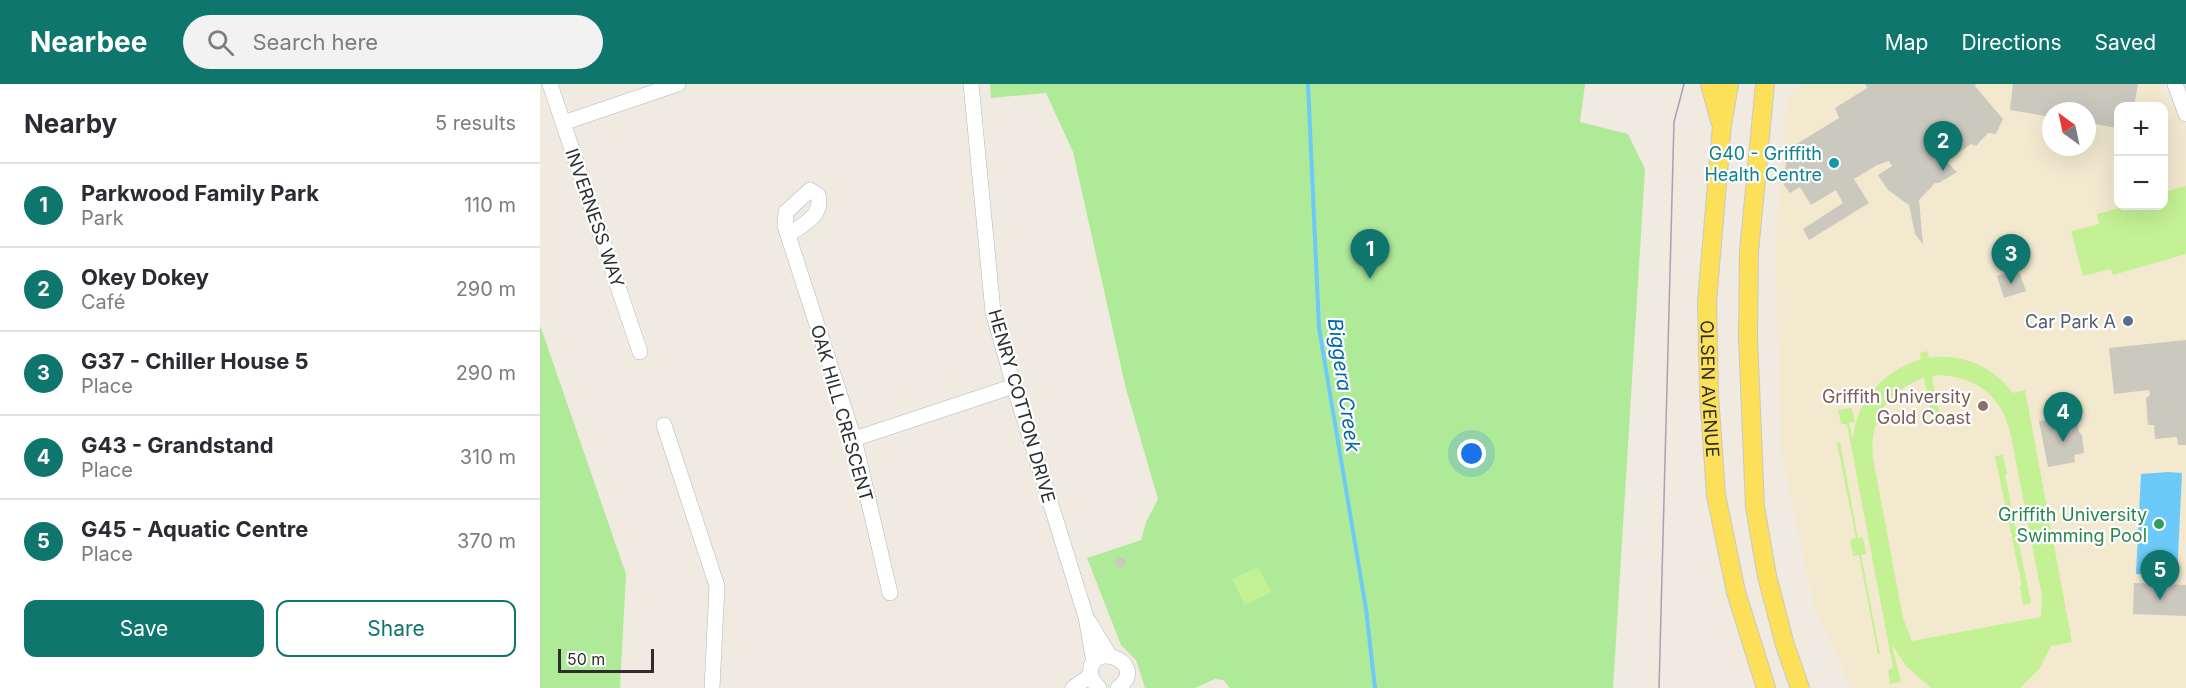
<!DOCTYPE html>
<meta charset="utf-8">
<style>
body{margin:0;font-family:Inter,sans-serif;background:#f2f2f3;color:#2b2b33}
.controls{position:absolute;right:18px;top:18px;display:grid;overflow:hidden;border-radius:12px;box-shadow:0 6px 24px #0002}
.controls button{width:54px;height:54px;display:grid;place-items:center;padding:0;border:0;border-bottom:2px solid #e1e1e2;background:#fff;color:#2b2b33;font:30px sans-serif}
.compass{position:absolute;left:1502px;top:18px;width:54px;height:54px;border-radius:50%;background:#fff;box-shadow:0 6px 24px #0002;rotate:327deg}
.scale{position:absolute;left:18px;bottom:15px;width:96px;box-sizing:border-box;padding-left:6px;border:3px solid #2e2e2e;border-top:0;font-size:16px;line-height:21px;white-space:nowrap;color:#2e2e2e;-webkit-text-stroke:4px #fff;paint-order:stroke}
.you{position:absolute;left:932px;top:370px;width:21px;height:21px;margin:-15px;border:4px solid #fff;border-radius:50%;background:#1a73e8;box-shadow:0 0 0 9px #1a73e833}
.badge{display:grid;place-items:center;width:39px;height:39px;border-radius:50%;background:#0f766e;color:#fff;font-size:20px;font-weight:700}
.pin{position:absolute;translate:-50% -50px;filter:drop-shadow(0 2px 3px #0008)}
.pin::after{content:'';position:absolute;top:32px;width:21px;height:18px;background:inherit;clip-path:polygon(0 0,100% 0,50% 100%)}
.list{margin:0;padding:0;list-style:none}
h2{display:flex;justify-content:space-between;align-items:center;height:78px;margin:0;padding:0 24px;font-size:26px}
h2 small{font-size:20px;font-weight:400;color:#7c7c81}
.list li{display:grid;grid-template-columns:39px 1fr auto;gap:18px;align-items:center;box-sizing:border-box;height:84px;padding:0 24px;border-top:2px solid #e1e1e2}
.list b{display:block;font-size:22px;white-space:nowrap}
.list p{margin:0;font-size:20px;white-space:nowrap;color:#7c7c81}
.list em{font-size:20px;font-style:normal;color:#7c7c81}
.actions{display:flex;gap:12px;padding:18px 24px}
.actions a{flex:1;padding:14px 0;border:2px solid #0f766e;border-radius:12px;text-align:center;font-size:21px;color:#0f766e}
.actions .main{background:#0f766e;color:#fff}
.icon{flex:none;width:33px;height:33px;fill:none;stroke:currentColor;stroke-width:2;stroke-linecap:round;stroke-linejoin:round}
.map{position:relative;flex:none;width:1646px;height:604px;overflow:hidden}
header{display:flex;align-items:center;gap:36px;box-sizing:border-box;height:84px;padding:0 30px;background:#0f766e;color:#fff}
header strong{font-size:28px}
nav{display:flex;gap:33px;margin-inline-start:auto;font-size:21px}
.search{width:420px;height:54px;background:#f2f2f3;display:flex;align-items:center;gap:15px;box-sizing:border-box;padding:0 21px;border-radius:33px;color:#7c7c81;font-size:22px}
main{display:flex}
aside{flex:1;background:#fff}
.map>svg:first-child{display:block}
</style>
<header>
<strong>Nearbee</strong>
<div class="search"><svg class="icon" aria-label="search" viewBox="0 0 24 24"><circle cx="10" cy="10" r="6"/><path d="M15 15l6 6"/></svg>Search here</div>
<nav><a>Map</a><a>Directions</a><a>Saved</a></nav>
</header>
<main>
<aside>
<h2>Nearby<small>5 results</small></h2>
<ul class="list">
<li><span class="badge">1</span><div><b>Parkwood Family Park</b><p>Park</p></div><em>110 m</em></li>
<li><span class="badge">2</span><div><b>Okey Dokey</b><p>Café</p></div><em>290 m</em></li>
<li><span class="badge">3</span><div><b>G37 - Chiller House 5</b><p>Place</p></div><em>290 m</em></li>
<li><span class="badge">4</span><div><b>G43 - Grandstand</b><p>Place</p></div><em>310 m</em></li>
<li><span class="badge">5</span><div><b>G45 - Aquatic Centre</b><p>Place</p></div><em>370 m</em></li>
</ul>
<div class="actions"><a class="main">Save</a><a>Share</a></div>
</aside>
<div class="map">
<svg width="1646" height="604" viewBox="0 0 1646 604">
<rect width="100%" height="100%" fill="#f0eae0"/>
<path fill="#f2e9cf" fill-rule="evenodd" d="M1266,0H1621L1627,19L1646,22V604H1311L1273,518L1241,367L1235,163L1247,15L1256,3ZM1578,22H1624V122H1578ZM1511,27H1547V63H1511Z"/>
<path fill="#afea99" d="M450,0H1045L1040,38L1088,50L1105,85L1073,604H690L683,596L675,595L655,604H605L596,576L581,561L547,474L601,456L606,438L618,415L586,305L533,68L506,9L451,14Z
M0,241L86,490L80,604H0Z"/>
<path fill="#c4f194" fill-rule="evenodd" d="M1646,102V170L1573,191L1571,185L1543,192L1531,147L1559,140L1557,130L1587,122H1624V108Z
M1387,267L1389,274C1422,268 1453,283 1473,309L1485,306L1532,558L1511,562L1499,585L1480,604H1391L1367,583L1352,561L1361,598L1350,600L1348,586L1353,584L1307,340H1301L1298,326L1312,324L1315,338L1309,339L1313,355C1317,315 1344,287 1381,275L1380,269ZM1397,291C1437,292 1463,313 1471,352L1502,512L1501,533L1372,557L1363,534L1333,374C1329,335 1348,306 1384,294L1393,339L1401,337L1392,293Z
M1300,358L1318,454L1323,453L1326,470L1321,471L1340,570H1338L1319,471L1313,472L1310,456L1316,454L1297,359Z
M1463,371L1467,390L1465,391L1491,519L1483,521L1480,502H1482L1455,372Z
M718,483L731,508L705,521L692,495Z"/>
<path fill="#6ccaf8" d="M1628,388L1642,389L1637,493L1596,490L1601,390Z"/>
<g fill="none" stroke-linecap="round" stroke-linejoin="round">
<path stroke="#6ccaf8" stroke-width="4" d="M768,0L779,244L826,525L835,604"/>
</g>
<path fill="#cbc8be" d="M1325,0H1436L1435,2L1463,35L1456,50L1448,49L1436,62L1431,60L1414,72L1409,71V75L1406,77L1417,88L1399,99H1395L1379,116L1383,160L1375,150L1369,121L1348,106L1338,91L1352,82L1349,77L1337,81L1314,95L1329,119L1269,156L1263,145L1303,119L1296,106L1271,121L1260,103L1250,109L1244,101L1247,66L1299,34L1295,24L1327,4Z
M1473,0H1598L1594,22H1578V44L1547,39V27H1511V33L1470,26Z
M1478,185L1486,207L1464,214L1457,192Z
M1646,256V361H1638L1637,353L1615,355L1614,341H1608L1606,314L1610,311L1609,306L1574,310L1569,264Z
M1536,331L1539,348L1542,351L1544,369L1534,371L1535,378L1508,383L1499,337Z
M578,474H584L586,479L582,484L577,483L575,477Z
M1594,499L1646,501V532L1593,530Z"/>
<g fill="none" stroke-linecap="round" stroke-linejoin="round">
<g stroke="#b4b5c2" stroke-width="16">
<path id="minor" d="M10,0L100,268
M431,0L453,228L474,302L546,533L554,578
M1635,0L1646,30
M23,39L138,0
M248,151C263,140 284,132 278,111L270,106L246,128L245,142L314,355L350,509
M124,341L177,502L172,604
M314,355L474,302
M549,538L569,571
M533,604L551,591
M559,604L552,596C540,552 613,577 578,604"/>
</g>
<g stroke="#c9c9c9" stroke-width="20">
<g id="major">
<path d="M1170,0L1180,37"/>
<path id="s1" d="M1189,0L1182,41L1167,218L1169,310L1176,411L1196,508L1226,604"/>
<path d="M1225,0L1209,168L1208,253L1215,423L1227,492L1245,561L1260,604"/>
</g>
</g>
<use href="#minor" stroke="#fff" stroke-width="15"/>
<use href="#major" stroke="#fce059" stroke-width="18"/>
<path stroke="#a1a3b9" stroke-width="1.5" d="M1119,604L1134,38L1144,0"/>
</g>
<circle fill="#0f9aa8" stroke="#fff" stroke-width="2" cx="1294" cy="79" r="6"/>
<circle fill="#5c6f8a" stroke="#fff" stroke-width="2" cx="1588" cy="237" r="6"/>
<circle fill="#8d6e63" stroke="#fff" stroke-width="2" cx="1443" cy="322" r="6"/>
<circle fill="#2e9e5b" stroke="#fff" stroke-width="2" cx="1619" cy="440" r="6"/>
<g text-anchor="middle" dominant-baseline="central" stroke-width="4.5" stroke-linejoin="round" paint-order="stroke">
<g font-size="18" fill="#0d838f" stroke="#fff" text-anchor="end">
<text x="1282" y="69">G40 - Griffith<tspan x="1282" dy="21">Health Centre</tspan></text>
</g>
<g font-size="18" fill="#2e2e2e" stroke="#fff">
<text transform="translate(55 134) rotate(71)">INVERNESS WAY</text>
<text stroke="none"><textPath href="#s1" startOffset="306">OLSEN AVENUE</textPath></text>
<text transform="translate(482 322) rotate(74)">HENRY COTTON DRIVE</text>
<text transform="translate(302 329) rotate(74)">OAK HILL CRESCENT</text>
</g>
<g font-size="18" fill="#4e5e75" stroke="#fff" text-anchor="end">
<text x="1576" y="237">Car Park A</text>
</g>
<g font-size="18" fill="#785e54" stroke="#fff" text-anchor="end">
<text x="1431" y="312">Griffith University<tspan x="1431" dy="21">Gold Coast</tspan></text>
</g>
<g font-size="18" fill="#27864d" stroke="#fff" text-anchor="end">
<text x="1607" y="430">Griffith University<tspan x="1607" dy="21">Swimming Pool</tspan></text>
</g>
<g font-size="20" font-style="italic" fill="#0367ad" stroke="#fff">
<text transform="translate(804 301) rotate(82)">Biggera Creek</text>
</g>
</g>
</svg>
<div class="controls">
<button>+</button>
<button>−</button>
</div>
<svg class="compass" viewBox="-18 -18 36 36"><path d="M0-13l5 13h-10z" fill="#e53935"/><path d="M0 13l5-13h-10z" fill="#7c7c81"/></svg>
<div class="scale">50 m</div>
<div class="you"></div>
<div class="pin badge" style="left:830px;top:195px">1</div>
<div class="pin badge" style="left:1403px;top:87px">2</div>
<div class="pin badge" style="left:1471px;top:200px">3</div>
<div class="pin badge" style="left:1523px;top:358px">4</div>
<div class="pin badge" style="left:1620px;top:516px">5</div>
</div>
</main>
